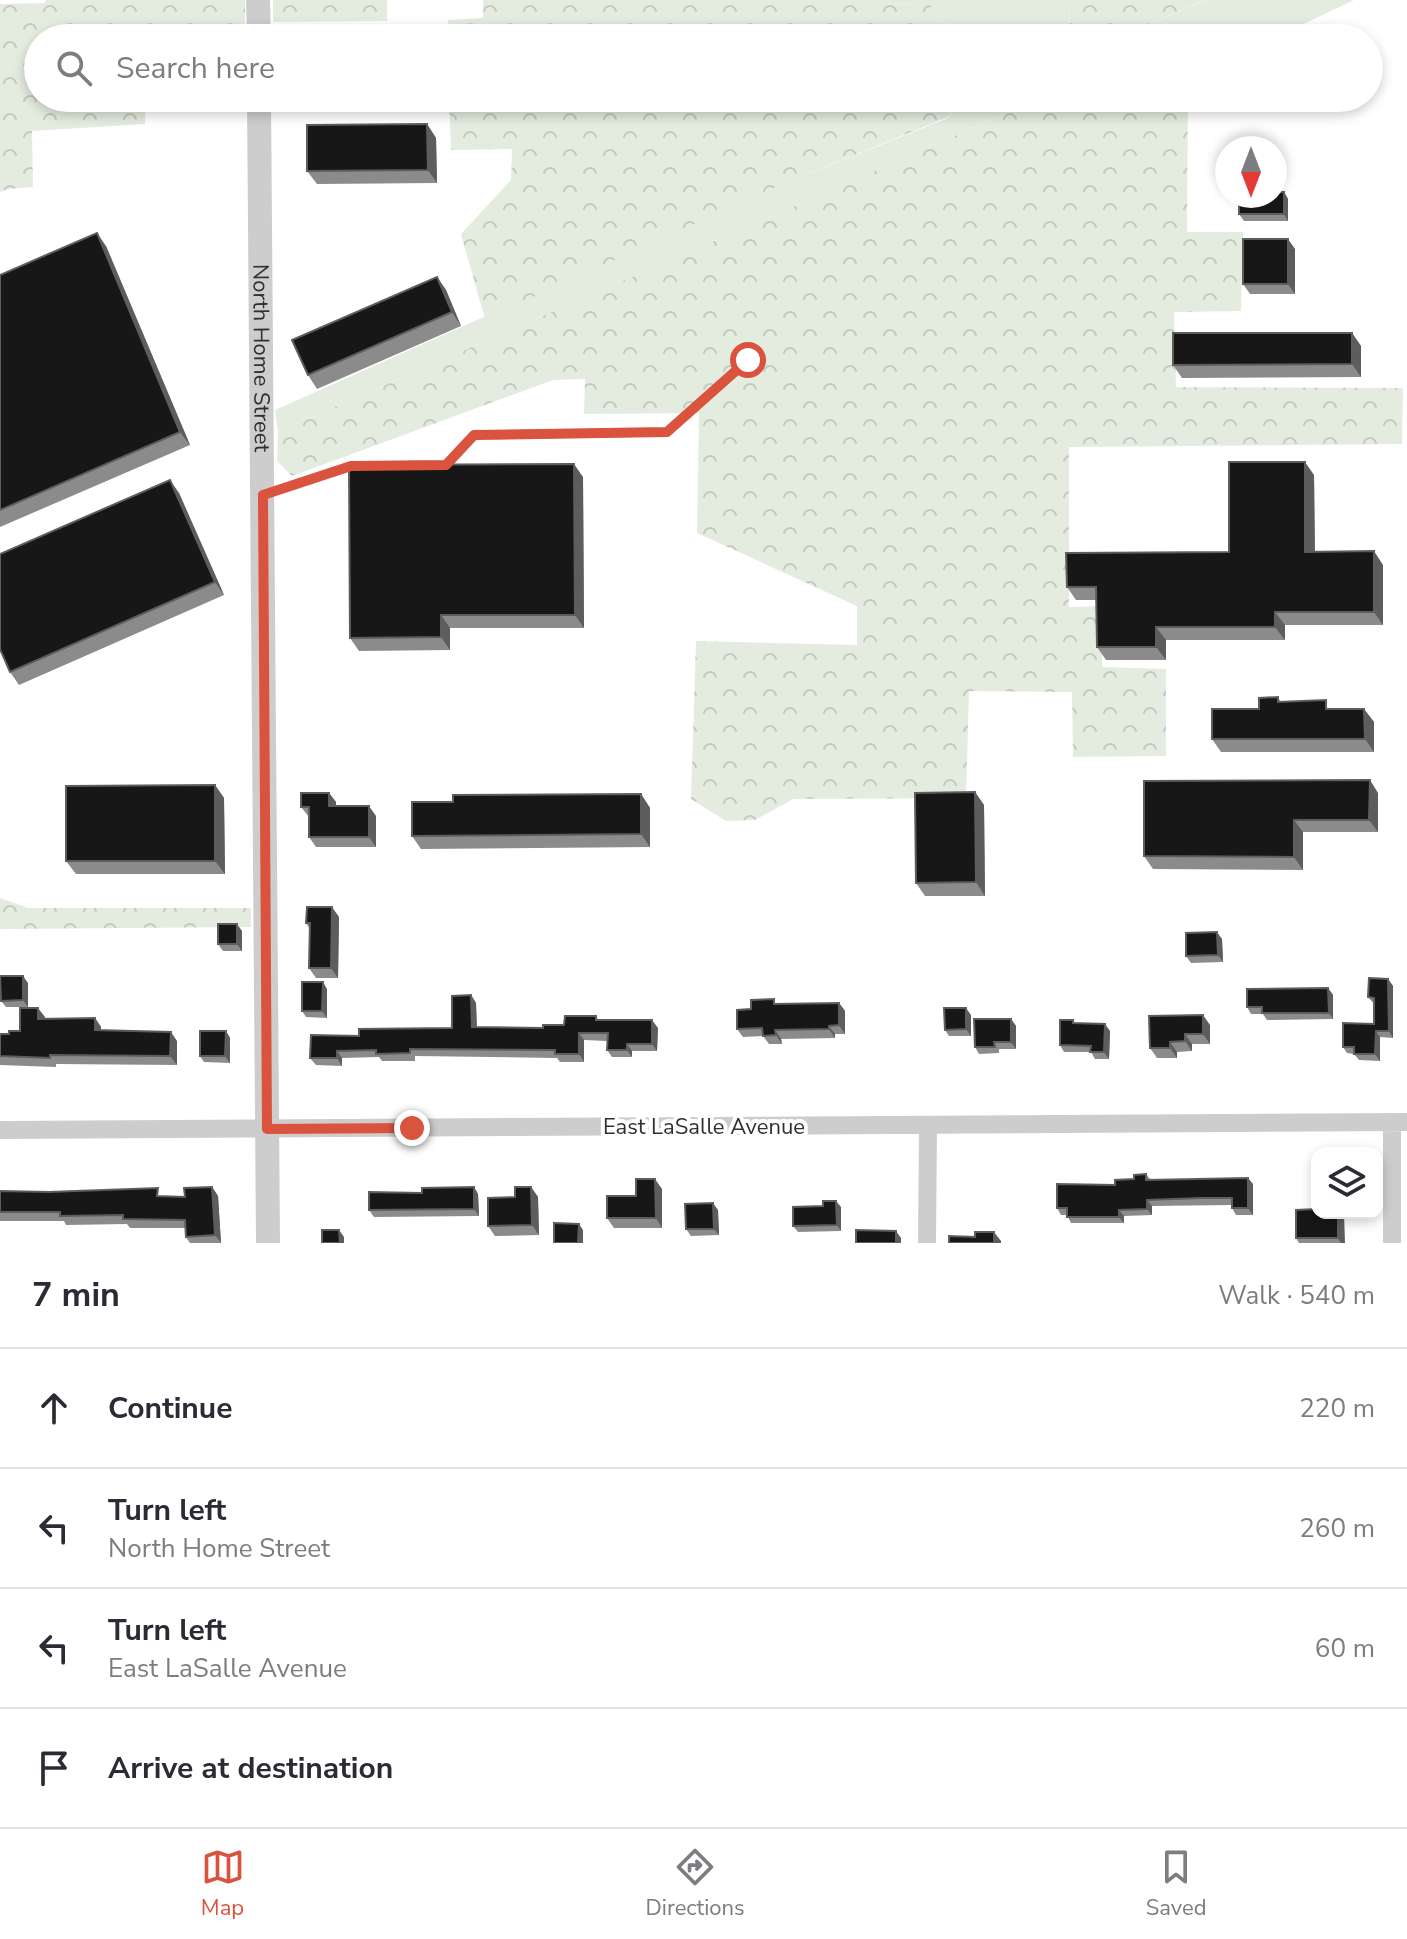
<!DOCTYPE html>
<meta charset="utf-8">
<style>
body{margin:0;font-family:"Nunito Sans",sans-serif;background:#f2f2f3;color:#2b2b33}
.controls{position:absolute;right:24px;bottom:24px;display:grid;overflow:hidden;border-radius:16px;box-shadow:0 4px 12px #0003}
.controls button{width:72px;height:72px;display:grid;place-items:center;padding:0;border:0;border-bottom:2px solid #e1e1e2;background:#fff;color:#2b2b33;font:40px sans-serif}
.compass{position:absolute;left:1215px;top:136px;width:72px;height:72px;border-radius:50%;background:#fff;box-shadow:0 4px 12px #0003;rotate:180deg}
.stop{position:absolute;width:24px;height:24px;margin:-18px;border:6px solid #da533e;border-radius:50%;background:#fff}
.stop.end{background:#da533e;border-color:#fff;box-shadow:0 2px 8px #0008}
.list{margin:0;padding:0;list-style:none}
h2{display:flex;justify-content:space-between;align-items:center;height:104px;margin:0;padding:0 32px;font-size:34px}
h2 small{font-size:26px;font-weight:400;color:#7c7c81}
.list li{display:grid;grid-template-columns:52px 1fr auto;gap:24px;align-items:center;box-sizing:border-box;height:120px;padding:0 32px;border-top:2px solid #e1e1e2}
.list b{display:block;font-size:30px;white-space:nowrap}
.list p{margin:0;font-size:26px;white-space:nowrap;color:#7c7c81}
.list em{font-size:26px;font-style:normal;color:#7c7c81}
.icon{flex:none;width:44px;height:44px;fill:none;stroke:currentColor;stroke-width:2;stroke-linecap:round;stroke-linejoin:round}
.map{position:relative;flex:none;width:1407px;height:1243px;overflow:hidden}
.search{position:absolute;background:#fff;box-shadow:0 4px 12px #0003;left:24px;right:24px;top:24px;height:88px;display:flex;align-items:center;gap:20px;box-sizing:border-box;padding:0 28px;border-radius:44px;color:#7c7c81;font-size:30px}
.sheet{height:584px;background:#fff}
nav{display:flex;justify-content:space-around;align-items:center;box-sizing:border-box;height:112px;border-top:2px solid #e1e1e2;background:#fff;font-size:22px;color:#7c7c81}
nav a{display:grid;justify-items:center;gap:4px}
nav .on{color:#da533e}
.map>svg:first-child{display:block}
</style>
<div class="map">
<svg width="1407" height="1243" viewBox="0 0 1407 1243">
<defs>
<pattern id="forest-crowns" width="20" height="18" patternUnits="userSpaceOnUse" patternTransform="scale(2)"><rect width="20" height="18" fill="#e3ecdf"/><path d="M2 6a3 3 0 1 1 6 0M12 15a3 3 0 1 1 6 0" fill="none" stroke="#c3cbc0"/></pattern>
</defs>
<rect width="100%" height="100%" fill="#fff"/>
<path fill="#e3ecdf" d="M867,0H1070L1069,38H957L929,4L871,5Z
M1206,0H1354L1274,38H1116Z
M964,98H1041L278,432L275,410L778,186L948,118Z"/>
<path fill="url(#forest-crowns)" d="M46,0H245V26L148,28L147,38H38V98H146L145,124L32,131L33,187L8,189L0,192V4L45,3Z
M273,0H387V21L273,22Z
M483,0H867L871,5L929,4L957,38H448V20L483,18Z
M1070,0H1205L1116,38H1069Z
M449,98H964L948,117L778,186L485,319L461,234L511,180L512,149L451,150Z
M1041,98H1188L1187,232H1243L1241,311L1174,312L1176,387L1403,388L1402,444L1069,447V607L1102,606V667L1166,669V756L1073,757L1072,692L969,691L966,798L793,799L755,820L726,821L691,799L696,641L857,645V606L697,533L699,413L584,414L585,379L553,380L292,476L277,461L278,432Z
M0,898L28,908H251V927L0,929Z"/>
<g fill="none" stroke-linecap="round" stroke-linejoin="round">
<path stroke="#cdcdcd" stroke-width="9" d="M410,465H446L474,435L667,432L748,360
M263,495L351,466H359"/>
<path stroke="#cdcdcd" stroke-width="18" d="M0,1130L1407,1122
M927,1243L928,1126
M1392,1243V1123"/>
<g stroke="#cdcdcd" stroke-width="24">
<path d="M258,0L259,38"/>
<path id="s1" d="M259,98L268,1243"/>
</g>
</g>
<path fill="#8b8b8b" d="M317,98H430V102H320Z
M427,124L436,138L437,183L317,184L307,171Z
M1284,192L1288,199V221H1244L1239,214Z
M106,246L190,445L0,527V275Z
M1295,249V294H1250L1243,284Z
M437,277L446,290L461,326L317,389L308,375Z
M1352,333L1361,346V377L1182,378L1173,365Z
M1314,475L1315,552L1383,565V625H1285V640H1166V660H1106L1097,647L1096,600H1076L1067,587L1229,552Z
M583,477L584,628H450V650L359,651L350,638Z
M179,493L224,595L19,685L10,672Z
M1278,697L1280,701L1333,709H1364L1374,722V752H1221L1212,739Z
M215,785L224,798L225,874H76L66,861Z
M975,792L984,805L985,896H925L916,883Z
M329,793L336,802V806L376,816V847H316L309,837V817L301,807Z
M1378,793V832H1303V870L1153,869L1144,856Z
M641,794L650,808V847L421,849L412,836Z
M339,917L338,978H316L309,968L310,929L306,923Z
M242,931V951H223L218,944Z
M1222,939L1223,962L1191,963L1186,956Z
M1388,979L1393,986V1038L1380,1037V1061L1359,1060L1354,1054L1347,1053L1343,1047L1374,1024V1004L1368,997Z
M28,983V1007H6L1,1001Z
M1328,988L1333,995V1019L1267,1020L1263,1014H1251L1247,1007Z
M327,989V1018L306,1017L302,1011Z
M471,995L476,1003L477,1027L543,1028L564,1025L596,1016L598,1020L658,1028L657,1051H632V1057H612L607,1050V1041L584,1040V1062H560L557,1058L415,1056V1061H382L379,1057L342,1058V1066L316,1065L310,1058L359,1036L452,1028Z
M839,1003L845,1011V1034H835V1038L781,1039L782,1044H769L763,1036L743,1037L737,1029L777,1004Z
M971,1015V1036H949L945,1030Z
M45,1017V1019L95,1018L101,1027V1030L177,1041V1065L56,1064V1067L0,1065V1034H9L20,1031Z
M1011,1019L1016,1026V1049H999V1053L979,1054L975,1047Z
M1073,1020L1075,1023L1110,1031L1109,1059H1095L1091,1052H1064L1060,1045Z
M1210,1025V1044H1192V1051L1177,1052V1058H1157L1150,1048Z
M226,1031L230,1038V1063L204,1062L200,1056Z
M1146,1174L1150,1179L1253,1184V1215H1236L1232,1208V1205L1152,1206V1215L1124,1216V1223H1071L1067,1215H1061L1057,1208Z
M212,1187L218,1196L221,1243H190L186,1237L185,1228H130L127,1224L66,1225L64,1221H0V1191L185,1197Z
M474,1187L478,1194L479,1216L374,1217L369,1210L422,1193Z
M531,1187L538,1197L539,1235L495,1236L488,1226L515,1197Z
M662,1189V1228H614L607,1218L636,1196Z
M841,1207V1231L798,1232L793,1226Z
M1317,1209L1345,1243H1299L1296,1238Z
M718,1210L719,1235L691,1236L686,1229Z"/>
<path fill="#5d5d5d" d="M427,124L436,138L437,183L428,170Z
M1284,192L1288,199V221L1284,214Z
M97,233L106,246L190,445L180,432Z
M1288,239L1295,249V294L1288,284Z
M437,277L446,290L461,326L452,312Z
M1352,333L1361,346V377L1352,364Z
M1305,462L1314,475L1315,565L1305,552Z
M574,464L583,477L584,628L575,615Z
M170,480L179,493L224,595L215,582Z
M1374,551L1383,565V625L1374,612Z
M1275,612L1285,625V640L1275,627Z
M441,615L450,628V650L441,637Z
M1156,627L1166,640V660L1156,647Z
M1364,709L1374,722V752L1365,739Z
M1370,780L1378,793V832L1369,820Z
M215,785L224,798L225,874L215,861Z
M975,792L984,805L985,896L976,882Z
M329,793L336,802V816L329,806Z
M641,794L650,808V847L641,834Z
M369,806L376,816V847L369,837Z
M1294,820L1303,832V870L1294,857Z
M332,907L339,917L338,978L331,968Z
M237,924L242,931V951L237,944Z
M1217,932L1222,939L1223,962L1218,955Z
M23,976L28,983V1007L23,1000Z
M1388,979L1393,986V1038L1389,1031Z
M323,982L327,989V1018L322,1011Z
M1328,988L1333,995V1019L1329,1013Z
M471,995L476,1003L477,1034L472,1027Z
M839,1003L845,1011V1034L839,1025Z
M38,1008L45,1017L44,1028L38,1019Z
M966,1008L971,1015V1036L966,1029Z
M1203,1015L1210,1025V1044L1203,1034Z
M95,1018L101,1027V1039L95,1030Z
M1011,1019L1016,1026V1049L1011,1042Z
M652,1020L658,1028L657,1051L652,1044Z
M1105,1024L1110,1031L1109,1059L1104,1052Z
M829,1026L835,1034V1038L829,1029Z
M775,1030L781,1039L782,1044L776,1035Z
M226,1031L230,1038V1063L225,1056Z
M1376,1031L1380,1037V1061L1375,1054Z
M171,1032L177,1041V1065L170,1056Z
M579,1033L584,1040V1062L579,1054Z
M1185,1034L1192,1044V1051L1185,1041Z
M1170,1042L1177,1052V1058L1170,1048Z
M627,1044L632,1051V1057L627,1050Z
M337,1051L342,1058V1066L337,1058Z
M1248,1178L1253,1184V1215L1248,1208Z
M655,1179L662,1189V1228L656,1218Z
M212,1187L218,1196L221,1243L215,1235Z
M474,1187L478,1194L479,1216L474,1209Z
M531,1187L538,1197L539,1235L532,1225Z
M1147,1200L1152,1206V1215L1147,1209Z
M836,1201L841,1207V1231L837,1225Z
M713,1203L718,1210L719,1235L714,1229Z
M1119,1210L1124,1216V1223L1119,1217Z
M1338,1213H1344L1345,1243H1341L1338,1238Z
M579,1224L583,1230V1243H578Z
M339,1230L344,1237V1243H340Z
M896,1231L901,1238V1243H896Z
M994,1232L1001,1241V1243H994Z"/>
<path fill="#171717" stroke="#5d5d5d" stroke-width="2" d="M427,124L428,170L307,171V125Z
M1275,192H1284V214H1239V196H1275Z
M97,233L180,432L0,510V275Z
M1243,239H1288V284H1243Z
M437,277L452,312L308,375L292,340Z
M1173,333H1352V364L1173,365Z
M1229,462H1305V552L1374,551V612H1275V627H1156V647H1097L1096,587H1067L1066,553L1229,552Z
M574,464L575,615H441V637L350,638L349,465Z
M170,480L215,582L10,672L0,649V554Z
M1278,697V702L1326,700V709H1364L1365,739H1212V709H1259V698Z
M1370,780L1369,820H1294V857L1144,856V781Z
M215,785V861H66V786Z
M975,792L976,882L916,883L915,793Z
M301,793H329V806H369V837H309V807H301Z
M641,794V834L412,836V802H453V795Z
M307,907H332L331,968H309L310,923H306Z
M218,924H237V944H218Z
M1217,932L1218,955L1186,956V933Z
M0,976H23V1000L1,1001Z
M1369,978L1388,979L1389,1031H1376L1375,1054H1354V1047H1343V1023L1374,1024V998L1368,997Z
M302,982H323L322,1011H302Z
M1328,988L1329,1013H1262V1007H1247V989Z
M471,995L472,1027L543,1028V1025H564L565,1016H596V1020H652V1044H627V1050H607L608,1033H579V1054H555V1050L410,1049V1053L376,1054V1050L337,1051V1058H310L311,1035L359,1036V1029L452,1028V996Z
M774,999V1004L839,1003V1025L829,1026V1029L775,1030L776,1035L763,1036L762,1028L737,1029V1010L751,1009V1000Z
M20,1008H38V1019L95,1018V1030L171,1032L170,1056L50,1055V1058L0,1056V1034H9V1031H20Z
M944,1008H966V1029L945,1030Z
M1203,1015V1034H1185V1041L1170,1042V1048H1150L1149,1016Z
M974,1019H1011V1042H994L995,1047H975Z
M1060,1020H1073V1023L1105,1024L1104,1052H1090L1091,1046L1060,1045Z
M200,1031H226L225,1056H200Z
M1146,1174V1180L1248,1178V1208H1232V1198H1200L1147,1200V1209L1119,1210V1217H1067V1208H1057V1184L1115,1185V1180L1134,1179V1175Z
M636,1179H655L656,1218H607V1196H636Z
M212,1187L215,1235L186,1237L185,1220L123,1219V1215L60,1216V1212H0V1191L49,1192L158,1188L157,1196L185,1197L184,1188Z
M474,1187V1209L369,1210V1192L422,1193V1188Z
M515,1187H531L532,1225L488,1226V1198L515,1197Z
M823,1201H836L837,1225L793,1226V1207L823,1206Z
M713,1203L714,1229H686L685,1204Z
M1317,1209V1213H1338V1238H1296V1210Z
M554,1223L579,1224L578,1243H554Z
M322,1230H339L340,1243H322Z
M856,1230L896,1231V1243H856Z
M975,1232H994V1243H949V1236L975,1237Z"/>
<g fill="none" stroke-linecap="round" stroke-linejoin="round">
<path stroke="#da533e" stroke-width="10" d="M412,1128L267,1129L263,495L351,466L446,465L474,435L667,432L748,360"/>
</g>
<g text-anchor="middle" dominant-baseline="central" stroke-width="8" stroke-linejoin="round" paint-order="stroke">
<g font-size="22" fill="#303030" stroke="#fff">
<text stroke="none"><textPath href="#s1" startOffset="260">North Home Street</textPath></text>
<text x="704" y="1127">East LaSalle Avenue</text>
</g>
</g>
</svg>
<div class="controls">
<button><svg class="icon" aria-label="layers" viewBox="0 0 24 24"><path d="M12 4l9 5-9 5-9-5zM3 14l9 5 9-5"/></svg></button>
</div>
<svg class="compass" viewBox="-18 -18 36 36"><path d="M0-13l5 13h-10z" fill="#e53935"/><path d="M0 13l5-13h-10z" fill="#7c7c81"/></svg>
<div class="stop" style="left:748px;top:360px"></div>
<div class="stop end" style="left:412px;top:1128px"></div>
<div class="search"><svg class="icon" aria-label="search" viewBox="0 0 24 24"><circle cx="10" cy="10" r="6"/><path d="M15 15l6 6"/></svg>Search here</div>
</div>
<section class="sheet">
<h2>7 min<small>Walk · 540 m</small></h2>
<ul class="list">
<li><svg class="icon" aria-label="ahead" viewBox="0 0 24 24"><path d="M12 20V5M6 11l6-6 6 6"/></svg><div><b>Continue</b></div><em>220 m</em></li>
<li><svg class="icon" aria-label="left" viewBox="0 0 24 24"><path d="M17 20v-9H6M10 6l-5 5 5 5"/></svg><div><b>Turn left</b><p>North Home Street</p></div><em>260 m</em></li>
<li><svg class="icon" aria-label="left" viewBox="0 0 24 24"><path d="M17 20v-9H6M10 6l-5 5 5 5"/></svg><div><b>Turn left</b><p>East LaSalle Avenue</p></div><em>60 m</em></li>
<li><svg class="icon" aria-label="arrive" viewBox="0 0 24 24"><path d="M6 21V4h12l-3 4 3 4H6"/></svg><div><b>Arrive at destination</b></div></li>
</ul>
</section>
<nav>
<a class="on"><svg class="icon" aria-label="map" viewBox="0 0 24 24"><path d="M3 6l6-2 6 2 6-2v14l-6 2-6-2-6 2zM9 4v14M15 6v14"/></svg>Map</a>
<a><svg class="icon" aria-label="directions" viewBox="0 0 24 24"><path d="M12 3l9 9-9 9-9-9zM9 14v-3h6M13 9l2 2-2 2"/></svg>Directions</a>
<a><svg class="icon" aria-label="saved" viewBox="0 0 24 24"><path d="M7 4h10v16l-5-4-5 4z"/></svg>Saved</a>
</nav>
